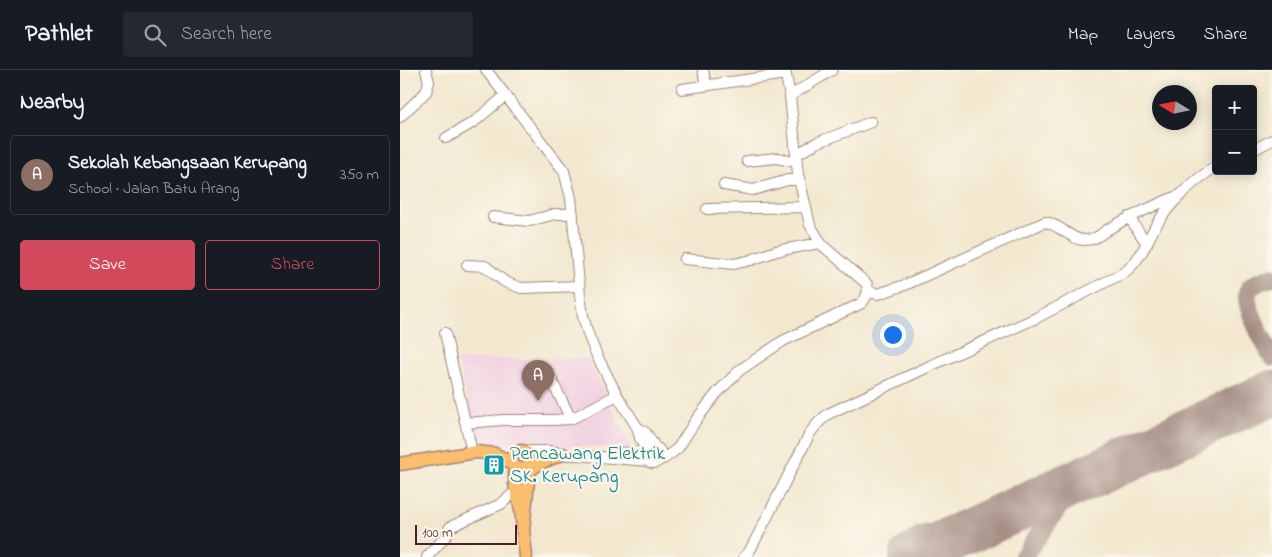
<!DOCTYPE html>
<meta charset="utf-8">
<style>
body{margin:0;font-family:"Indie Flower",sans-serif;background:#242831;color:#f1f3f6}
.controls{position:absolute;right:15px;top:15px;display:grid;overflow:hidden;border-radius:5px;box-shadow:0 2px 12px #0003}
.controls button{width:45px;height:45px;display:grid;place-items:center;padding:0;border:0;border-bottom:1px solid #363941;background:#171b24;color:#f1f3f6;font:25px sans-serif}
.compass{position:absolute;left:752px;top:15px;width:45px;height:45px;border-radius:50%;background:#171b24;box-shadow:0 2px 12px #0003;rotate:280deg}
.scale{position:absolute;left:15px;bottom:12px;width:102px;box-sizing:border-box;padding-left:5px;border:2px solid #4a1f2b;border-top:0;font-size:14px;line-height:18px;white-space:nowrap;color:#4a1f2b;-webkit-text-stroke:4px #fbf7ec;paint-order:stroke}
.you{position:absolute;left:492px;top:264px;width:18px;height:18px;margin:-12px;border:4px solid #fff;border-radius:50%;background:#1a73e8;box-shadow:0 0 0 8px #1a73e833}
.badge{display:grid;place-items:center;width:32px;height:32px;border-radius:50%;background:#d1495b;color:#fff;font-size:16px;font-weight:700}
.pin{position:absolute;translate:-50% -41px;filter:drop-shadow(0 1px 2px #0008)}
.pin::after{content:'';position:absolute;top:26px;width:18px;height:15px;background:inherit;clip-path:polygon(0 0,100% 0,50% 100%)}
.list{margin:0;padding:0;list-style:none}
h2{display:flex;justify-content:space-between;align-items:center;height:65px;margin:0;padding:0 20px;font-size:21px}
h2 small{font-size:16px;font-weight:400;color:#9ea1a6}
.list li{display:grid;grid-template-columns:32px 1fr auto;gap:15px;align-items:center;box-sizing:border-box;height:80px;margin:0 10px 10px;padding:0 10px;border:1px solid #363941;border-radius:5px}
.list b{display:block;font-size:19px;white-space:nowrap}
.list p{margin:0;font-size:16px;white-space:nowrap;color:#9ea1a6}
.list em{font-size:16px;font-style:normal;color:#9ea1a6}
.actions{display:flex;gap:10px;padding:15px 20px}
.actions a{flex:1;padding:11px 0;border:1px solid #d1495b;border-radius:5px;text-align:center;font-size:18px;color:#d1495b}
.actions .main{background:#d1495b;color:#fff}
.icon{flex:none;width:28px;height:28px;fill:none;stroke:currentColor;stroke-width:2;stroke-linecap:round;stroke-linejoin:round}
.map{position:relative;flex:none;width:872px;height:487px;overflow:hidden}
header{display:flex;align-items:center;gap:30px;box-sizing:border-box;height:70px;padding:0 25px;background:#171b24;border-bottom:1px solid #363941}
header strong{font-size:24px}
nav{display:flex;gap:28px;margin-inline-start:auto;font-size:18px}
.search{width:350px;height:45px;background:#242831;display:flex;align-items:center;gap:12px;box-sizing:border-box;padding:0 18px;border-radius:5px;color:#9ea1a6;font-size:19px}
main{display:flex}
aside{flex:1;background:#171b24}
.map>svg:first-child{display:block}
</style>
<header>
<strong>Pathlet</strong>
<div class="search"><svg class="icon" aria-label="search" viewBox="0 0 24 24"><circle cx="10" cy="10" r="6"/><path d="M15 15l6 6"/></svg>Search here</div>
<nav><a>Map</a><a>Layers</a><a>Share</a></nav>
</header>
<main>
<aside>
<h2>Nearby<small></small></h2>
<ul class="list">
<li><span class="badge" style="background:#8d6e63">A</span><div><b>Sekolah Kebangsaan Kerupang</b><p>School · Jalan Batu Arang</p></div><em>350 m</em></li>
</ul>
<div class="actions"><a class="main">Save</a><a>Share</a></div>
</aside>
<div class="map">
<svg width="872" height="487" viewBox="0 0 872 487">
<rect width="100%" height="100%" fill="#fbf7ec"/>
<filter id="ink" filterUnits="userSpaceOnUse"><feTurbulence type="fractalNoise" baseFrequency=".02" numOctaves="2"/><feDisplacementMap in="SourceGraphic" scale="10" xChannelSelector="R" yChannelSelector="G"/><feConvolveMatrix kernelMatrix="1 2 1 2 8 2 1 2 1" color-interpolation-filters="sRGB"/></filter>
<filter id="wash" filterUnits="userSpaceOnUse"><feTurbulence type="fractalNoise" baseFrequency=".0096" numOctaves="4" result="noise"/><feDisplacementMap in="SourceGraphic" scale="20" xChannelSelector="R" yChannelSelector="G"/><feGaussianBlur stdDeviation="1.12" result="paint"/><feColorMatrix in="noise" values="0 0 0 0 0 0 0 0 0 0 0 0 0 0 0 0 0 1.4 0 .05"/><feComposite in="paint" operator="in"/></filter>
<g filter="url(#wash)">
<rect width="100%" height="100%" fill="#f3e8cf"/>
<path fill="#f1d0e2" d="M188,288L231,378L78,373L57,290Z"/>
<g fill="none" stroke-linecap="round" stroke-linejoin="round">
<path stroke="#9e847d" stroke-width="19" d="M872,207C865,210 852,213 848,221C842,232 866,275 872,287
M502,487C521,446 547,473 574,459
M623,487L668,424L686,408"/>
<path stroke="#9e847d" stroke-width="46" d="M512,487L872,323"/>
</g>
<g id="blocks">
<path fill="#cc90aa" d="M90,392H97V398H90Z"/>
</g>
</g>
<g filter="url(#ink)">
<use href="#blocks" fill-opacity="0" stroke="#9e847d" stroke-width="1"/>
<g fill="none" stroke-linecap="round" stroke-linejoin="round">
<g stroke="#9e847d" stroke-width="12">
<path id="minor" d="M86,0L164,101L171,128L180,225L183,246L188,264L197,286L217,325L237,357L240,368L246,380
M303,0L306,15
M282,19L386,4
M390,26L432,0
M0,47L26,22L29,12L26,0
M46,68L74,52L105,26
M853,80L872,70
M396,85L416,73L471,52
M347,91L377,88L397,92
M324,115L353,120L388,110H399
M307,139L405,137
M93,147L129,151L155,144H173
M729,147L747,174
M285,189L334,194L351,190L376,181L420,173
M67,195L85,196L105,212L121,218L180,216
M468,221L478,224L505,215L645,152C661,155 670,169 683,170C693,171 700,165 707,160C730,146 753,136 777,126
M45,263L72,382
M171,349L217,325
M66,353L103,350H152L171,349L147,301
M237,357L246,363L255,377
M245 385a8 8 0 1 1 16 0a8 8 0 1 1-16 0Z
M122,381H149L162,383
M217,383L245,382
M157,385H176L248,391
M259,390L265,388L278,378L296,350L317,323L340,300L383,271L462,233L466,227L468,221L467,214L422,175L410,155L398,104L390,26L385,0
M27,487L46,466L50,457L101,434L116,421
M344,487L349,482L360,461L410,363L419,352L428,344L532,295L636,248L725,202C740,190 746,174 755,157C767,136 794,109 816,97"/>
</g>
<g stroke="#9e847d" stroke-width="15">
<path id="major" d="M112 390a9 9 0 1 1 18 0a9 9 0 1 1-18 0Z
M0,394L76,382L95,384L113,394
M115,397V414L121,440L126,487
M123,461L129,402C137,392 150,389 163,384"/>
</g>
<use href="#minor" stroke="#fff" stroke-width="10"/>
<use href="#major" stroke="#fbbd6e" stroke-width="12"/>
</g>
</g>
<defs>
<g id="building-square" transform="scale(1.125)"><rect x="-9" y="-9" width="18" height="18" rx="4" fill="#0f9aa8" stroke="#fbf7ec"/><path d="M-4-6H4V6H1V3H-1V6H-4ZM-2.5-4.3h1.7v1.8h-1.7ZM.8-4.3h1.7v1.8H.8ZM-2.5-1h1.7V.8h-1.7ZM.8-1h1.7V.8H.8Z" fill="#fff"/></g>
</defs>
<g fill-rule="evenodd">
<use href="#building-square" x="94" y="395"/>
</g>
<g text-anchor="middle" dominant-baseline="central" stroke-width="4.5" stroke-linejoin="round" paint-order="stroke">
<g font-size="20" fill="#0d838f" stroke="#fbf7ec" text-anchor="start">
<text x="110" y="384">Pencawang Elektrik<tspan x="110" dy="23">SK. Kerupang</tspan></text>
</g>
</g>
</svg>
<div class="controls">
<button>+</button>
<button>−</button>
</div>
<svg class="compass" viewBox="-18 -18 36 36"><path d="M0-13l5 13h-10z" fill="#e53935"/><path d="M0 13l5-13h-10z" fill="#9ea1a6"/></svg>
<div class="scale">100 m</div>
<div class="you"></div>
<div class="pin badge" style="left:138px;top:331px;background:#8d6e63">A</div>
</div>
</main>
